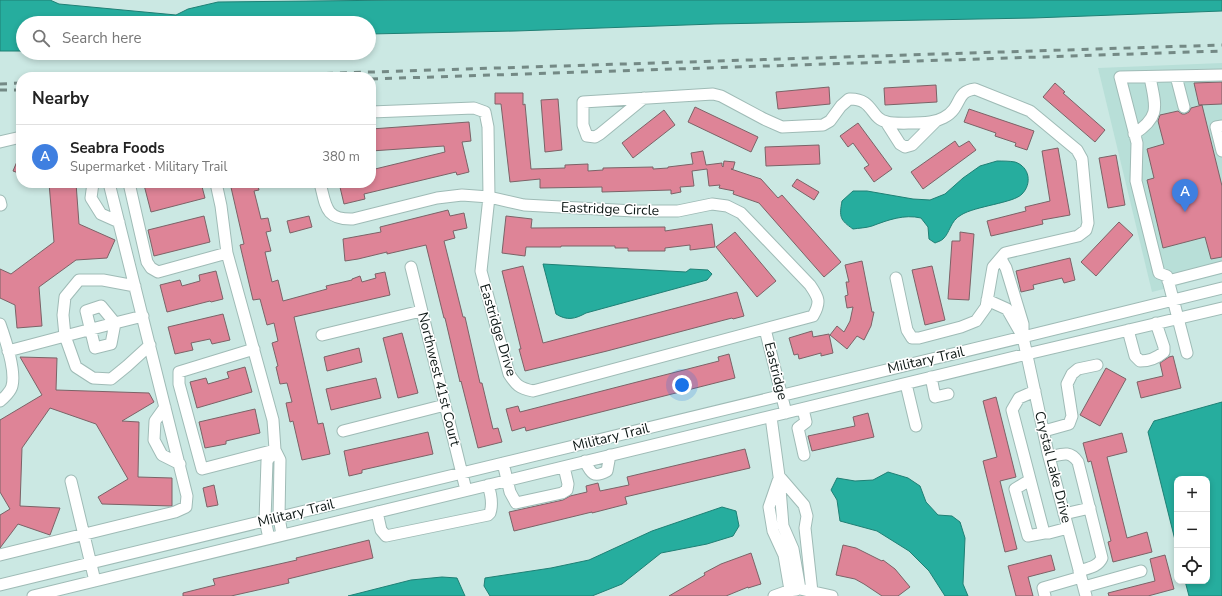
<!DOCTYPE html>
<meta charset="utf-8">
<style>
body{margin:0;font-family:"Nunito Sans",sans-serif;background:#f6f6f6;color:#222}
.controls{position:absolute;right:12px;bottom:12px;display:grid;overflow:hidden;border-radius:8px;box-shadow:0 2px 6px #0003}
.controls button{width:36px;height:36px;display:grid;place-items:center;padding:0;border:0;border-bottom:1px solid #e0e0e0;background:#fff;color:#222;font:20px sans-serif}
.you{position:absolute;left:682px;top:385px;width:14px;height:14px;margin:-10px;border:3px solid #fff;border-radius:50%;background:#1a73e8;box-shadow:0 0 0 6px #1a73e833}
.badge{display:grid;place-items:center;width:26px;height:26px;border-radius:50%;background:#d93025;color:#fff;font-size:13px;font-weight:700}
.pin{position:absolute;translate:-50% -33px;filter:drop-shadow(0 1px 2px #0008)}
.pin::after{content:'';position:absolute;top:21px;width:14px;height:12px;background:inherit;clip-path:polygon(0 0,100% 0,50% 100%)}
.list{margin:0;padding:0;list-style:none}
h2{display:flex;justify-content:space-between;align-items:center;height:52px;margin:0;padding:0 16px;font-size:17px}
h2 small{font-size:13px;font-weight:400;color:#767676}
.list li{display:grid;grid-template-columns:26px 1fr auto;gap:12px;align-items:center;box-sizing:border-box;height:64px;padding:0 16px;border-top:1px solid #e0e0e0}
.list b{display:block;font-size:15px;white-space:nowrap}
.list p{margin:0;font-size:13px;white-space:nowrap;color:#767676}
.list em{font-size:13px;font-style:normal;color:#767676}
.icon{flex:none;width:22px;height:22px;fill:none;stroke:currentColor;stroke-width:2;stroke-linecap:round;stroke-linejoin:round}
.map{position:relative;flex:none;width:1222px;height:596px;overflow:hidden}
.search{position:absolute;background:#fff;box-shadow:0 2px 6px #0003;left:16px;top:16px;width:360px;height:44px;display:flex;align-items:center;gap:10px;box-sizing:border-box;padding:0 14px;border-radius:22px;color:#767676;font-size:15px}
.panel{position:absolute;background:#fff;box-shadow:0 2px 6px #0003;left:16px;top:72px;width:360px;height:116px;border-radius:16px}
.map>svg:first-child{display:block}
</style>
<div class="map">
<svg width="1222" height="596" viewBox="0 0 1222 596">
<rect width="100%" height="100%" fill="#cbe8e3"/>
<path fill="#b8dfd8" d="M1222,63V274L1152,292L1098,68Z"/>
<path fill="#26ad9e" stroke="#1f8075" d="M0,0H50L59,4L176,15L188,9L218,2L404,0H1222V11L1033,18L714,24L516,31L369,34V23H23V51H0Z
M77,53H178L166,56Z
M997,161C1002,161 1010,161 1015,162C1030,167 1032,184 1022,194C1014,203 975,206 961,215C950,221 950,233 943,239C941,241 937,242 935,243L929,239L928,227L921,218C904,214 888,220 872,226C866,228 859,228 853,229C840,220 839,217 842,201L853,191H867L913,199L930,200L945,194L963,178L980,166Z
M543,264L686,272L690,269L708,270L712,274L707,280L586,313C575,319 567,321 556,314Z
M1222,402V596H1189L1185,581H1207V479H1177V548L1148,432L1154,421Z
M888,472L908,478L920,486L926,502L938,515L952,516L960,522L965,538L963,584L968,596H945L929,571L909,551L877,531L840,521L837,500L831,490L837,478L855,481L873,480Z
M722,507L736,511L739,526L733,536L707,544L661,553L622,584L592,596H490L484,586L485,578L551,568L589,560L652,531Z
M442,577L457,578L465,596H348L411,580Z"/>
<path fill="#de8497" stroke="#7b6367" d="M1222,82V104L1199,105L1194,83Z
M1055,83L1065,92L1063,93L1105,130L1095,142L1043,97Z
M936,85L937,102L885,105L884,88Z
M829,87L830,104L778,109L776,92Z
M495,93H523V105L525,104L531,169L565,168V165L588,164V171L603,170V168L653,167V169L668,168V167L693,164L691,153L703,151L706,165L722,163V166L723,167L724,161L735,162L733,169H731L761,179L778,198L782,195L841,262L824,277L759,203L733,194L734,191L719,188L720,185L709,186L707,169L692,171L694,186L680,187L681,192L671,194V190L602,192V187L540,188V179L510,182L501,104H495Z
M558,99L562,150L545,152L541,100Z
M1202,105L1222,186V257L1211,259L1205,237L1163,248L1147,180L1154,178L1147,149L1164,144L1158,121L1160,115L1178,111L1182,114H1185L1189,112L1191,108Z
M695,107L758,137L751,152L688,122Z
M969,109L1034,131L1027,150L1015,146L1016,143L995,136L996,133L964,122Z
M664,110L675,125L633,158L622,143Z
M469,122L471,141L462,142L469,172L457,175L456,172L364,194L365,199L344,204L339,183H371V170L445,152L444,146L371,151V129Z
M858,123L892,169L874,182L864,168L869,165L853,143L848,147L840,136Z
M955,141L959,147L969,141L976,150L923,189L911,172Z
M819,145L820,164L766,166L765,147Z
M1058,148L1070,215L1042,220L1043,224L991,236L987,221L1026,211L1025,207L1050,201L1042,151Z
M21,152V174L13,171Z
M1116,155L1125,205L1108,208L1099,158Z
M797,179L819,192L814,200L792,186Z
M49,183H76L79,224L115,240L107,258L76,260L39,287L42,326L17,328L15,305L0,298V269L11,274L54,242Z
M151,183H201L205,198L151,212L144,185Z
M230,183H257L259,190L254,191L261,219L268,218L271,231L266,232L271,251L265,252L272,282L278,280L283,301L327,289L326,286L352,280V279L360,276L362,282L376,278L375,274L385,272L390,295L294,317L318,424L323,423L330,454L302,460L293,421L290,422L286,403L292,402L287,383L280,384L276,367L278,366L272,343L278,341L274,323L267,325L260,299L253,300L240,245L244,244Z
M448,210L450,216L464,213L467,228L453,231L455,238L444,241L463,317H465L480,383H482L493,429L498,428L502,442L478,448L461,381L460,382L445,318H444L426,245L387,254V252L358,259L345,261L343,239L381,232L380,227Z
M204,216L210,242L154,256L148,230Z
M309,216L312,227L290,233L287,221Z
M506,216L532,219L531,228L665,227V231L712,224L715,247L690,250V245L665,248V251H628V248H615V246H561V247H526L525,256L502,253Z
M1119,222L1133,235L1096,276L1081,262Z
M735,232L776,281L757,297L716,247Z
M960,232L974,234L969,300L948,299L952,241H960Z
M1070,258L1075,280L1064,283L1062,278L1033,285L1034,289L1021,292L1016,271Z
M862,261L872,312H874L871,326L864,340L857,336L847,349L830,335L837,326L844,332L850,321L853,307L847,308L845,296L848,295L846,282H849L845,265Z
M523,266L543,343L737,292L744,316L733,319L732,318L607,351L525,371L519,349H521L502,271Z
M932,266L945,320L925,325L912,270Z
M216,271L223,299L211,302L210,301L167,312L160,285L180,280L182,286L200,281L199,275Z
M223,314L230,340L212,344L210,339L191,343L193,350L175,354L168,327Z
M812,331L813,337L829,334L833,353L821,356V353L799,359L798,354L794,355L789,338Z
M402,333L418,393L398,398L383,338Z
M359,348L362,362L327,371L324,357Z
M729,354L735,378L526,431L525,427L512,431L506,409L518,406L520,412L719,361L718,357Z
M1173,356L1181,388L1141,398L1137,382L1163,376L1160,363L1169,357Z
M20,357L57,358L56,390L149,393L154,402L122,421L139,422L138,477L172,478V506L102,504L98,497L128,479L96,424L50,408L22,448L20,506L60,508L50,535L18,524L0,548V515L10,509L0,492V420L42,395Z
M245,367L252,392L197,408L190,382L206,378L208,384L229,378L227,372Z
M1106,368L1126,379L1100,426L1080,415Z
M376,378L381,398L331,410L326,389Z
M996,397L1016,477L1000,481L1017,549L1005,552L983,461L997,457L983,401Z
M255,409L260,433L226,441V444L205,448L199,422Z
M868,413L874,437L812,451L808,436L855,426L853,417Z
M428,432L433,454L362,470V473L349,476L344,451Z
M1122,433L1127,452L1107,457L1127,538L1147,532L1152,552L1113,562L1108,542L1111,541L1091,461L1088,462L1083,443Z
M745,449L750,468L625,497L627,504L592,513V512L514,531L509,512L563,500L570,496L587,492L586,486L598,483L600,491L629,485L627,477Z
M214,485L218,505L207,507L203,488Z
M369,540L373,558L288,579L289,583L231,596H183V593L215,585L213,579L297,560L296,558Z
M843,545L856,548L882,561L883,560L895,569L910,587L898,596H882L864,584L855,579L836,575Z
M751,553L761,584L748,588V587L726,596H669L705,575L704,573L721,564Z
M1051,555L1055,570L1028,577L1033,596H1016L1008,566Z
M1165,555L1174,589L1148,596H1109L1108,593L1155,581L1150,559Z"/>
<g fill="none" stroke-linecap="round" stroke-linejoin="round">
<g stroke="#9fbbb6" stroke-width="13">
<path id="minor" d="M1176,76L1184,107
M644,98L600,134L595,137L587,136L583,125V102L713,94L721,96L764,119L782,127L823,125L830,121L841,106L849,99C874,98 870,119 887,122C894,124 922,123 930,122C939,121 949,116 954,109C961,99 960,91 975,89L1030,111L1077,150L1082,159L1088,223L1086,230L1078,236L1005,253L993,267L986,307L976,321L961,327L919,338H912L907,330L896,278
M886,122L900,144L905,147L912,145L936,121
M1222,126L1216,127L1222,151
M1134,134C1162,116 1155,105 1150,77
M0,142L21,137
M93,183L91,198L101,214L119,222
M129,183L147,262L151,268L158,272L227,253
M216,183L221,206L227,253L273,420L275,450L280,460L279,517L282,535
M320,183C326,206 325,220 353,219L437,198L462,195L489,197L524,205L634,211H678L712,204L727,206L741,213L810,285C819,298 821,302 813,316L533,391C519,388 516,385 509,374L481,271L489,197L488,127L485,112L474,108L371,112
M0,201L1,205
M1001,259L1006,268L1023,324V333
M411,267L466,490
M1168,281L1222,267
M135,286L103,280H79L65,297L63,315L65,336L115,323L101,306L86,311L95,348L111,344L115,323L143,316
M987,300L1007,309L1023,337L1048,453L1086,596
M0,324C5,338 16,371 12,386C11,391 4,398 0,401
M765,329L786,413
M1128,330L1135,356L1140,361C1148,361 1157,358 1164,352V347L1156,323
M322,335L421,311
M254,349L179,372V384L202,469L275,450
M8,351L65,336L76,367L93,378L111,379L127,366L150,345
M1187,353L1167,276L1159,273L1136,181L1137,143L1120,77L1222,75
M931,377L935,397L948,394
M906,384L916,426
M1035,391L1019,398L1012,410L1044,533H1049L1068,528
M165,407L155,421L154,440L162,455L180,464
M803,409L806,422L798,428L804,455
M771,417L779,476L783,526L793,549L800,589L832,596
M343,431L445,405
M1044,431L1069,424L1072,416L1067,384L1072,374L1078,369L1097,365
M1050,457C1062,454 1070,450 1078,462L1102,558C1098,567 1088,568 1079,571
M585,461C591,474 594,478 607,471L610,455
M503,463L510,492L516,503L562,493L567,490L568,484L564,467
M779,476L804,505L807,516L805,528L812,592
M1030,480L1015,489L1028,536L1044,533
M71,481L95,581
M778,481L769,507L773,531L784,555L790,590
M377,512L381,530L386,536L488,515L490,513C493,504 491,494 488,485
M1064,514L1090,508
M269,538L265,520L267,461L275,450
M0,555L175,512L186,507L187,496L109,183
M0,585L1023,337L1222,288
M1084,587L1141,571
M33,596L1027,354L1222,308
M774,596L788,591L796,590
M1045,596L1043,588L1081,577"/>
</g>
<use href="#minor" stroke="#fff" stroke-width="11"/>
<path stroke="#748985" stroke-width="3" stroke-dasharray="7 7" stroke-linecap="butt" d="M214,77L1222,45
M371,79L1222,51
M0,84L21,83
M0,90H21"/>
</g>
<g text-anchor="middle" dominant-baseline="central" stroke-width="3" stroke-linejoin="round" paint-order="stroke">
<g font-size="14" fill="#0e1816" stroke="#fff">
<text transform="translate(610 209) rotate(2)">Eastridge Circle</text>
<text transform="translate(498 330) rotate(73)">Eastridge Drive</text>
<text transform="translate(926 360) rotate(-13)">Military Trail</text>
<text transform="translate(776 371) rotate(76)">Eastridge</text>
<text transform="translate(439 379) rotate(76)">Northwest 41st Court</text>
<text transform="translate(611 437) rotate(-14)">Military Trail</text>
<text transform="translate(1053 467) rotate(76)">Crystal Lake Drive</text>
<text transform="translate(296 513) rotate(-14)">Military Trail</text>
</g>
</g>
</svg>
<div class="controls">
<button>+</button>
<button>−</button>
<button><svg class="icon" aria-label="locate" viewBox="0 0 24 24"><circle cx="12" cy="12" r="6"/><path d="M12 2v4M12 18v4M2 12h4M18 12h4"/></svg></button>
</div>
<div class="you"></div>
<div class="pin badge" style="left:1185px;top:212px;background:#3f7fe0">A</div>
<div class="search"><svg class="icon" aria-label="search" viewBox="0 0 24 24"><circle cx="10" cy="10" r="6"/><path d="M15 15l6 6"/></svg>Search here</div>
<section class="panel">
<h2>Nearby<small></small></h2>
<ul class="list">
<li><span class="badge" style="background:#3f7fe0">A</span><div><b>Seabra Foods</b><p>Supermarket · Military Trail</p></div><em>380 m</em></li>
</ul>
</section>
</div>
